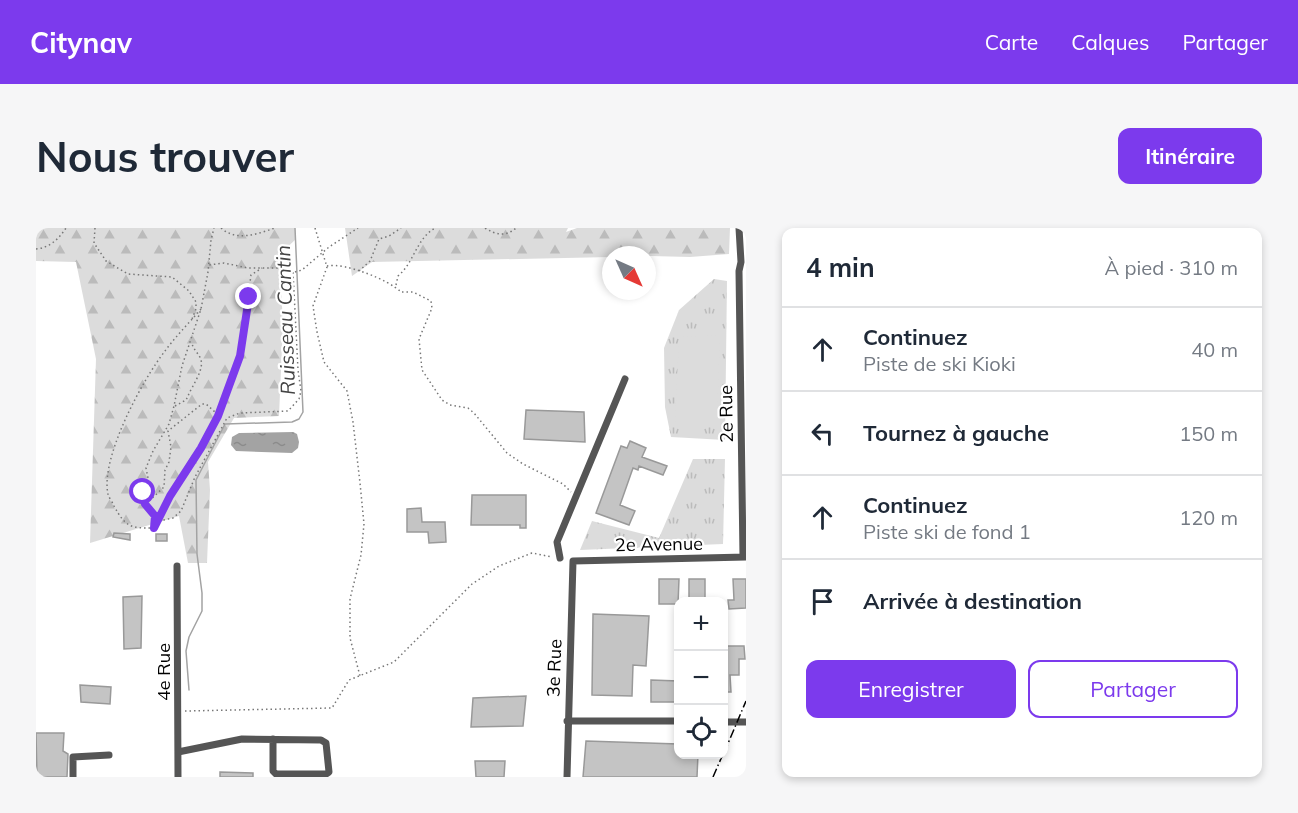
<!DOCTYPE html>
<html lang="fr">
<meta charset="utf-8">
<style>
body{margin:0;font-family:Mulish,sans-serif;background:#f6f6f7;color:#1f2937}
.controls{position:absolute;right:18px;bottom:18px;display:grid;overflow:hidden;border-radius:12px;box-shadow:0 3px 9px #0003}
.controls button{width:54px;height:54px;display:grid;place-items:center;padding:0;border:0;border-bottom:2px solid #e0e1e3;background:#fff;color:#1f2937;font:30px sans-serif}
.compass{position:absolute;left:566px;top:18px;width:54px;height:54px;border-radius:50%;background:#fff;box-shadow:0 3px 9px #0003;rotate:135deg}
.stop{position:absolute;width:18px;height:18px;margin:-14px;border:4px solid #7c3aed;border-radius:50%;background:#fff}
.stop.end{background:#7c3aed;border-color:#fff;box-shadow:0 2px 6px #0008}
.list{margin:0;padding:0;list-style:none}
h2{display:flex;justify-content:space-between;align-items:center;height:78px;margin:0;padding:0 24px;font-size:26px}
h2 small{font-size:20px;font-weight:400;color:#747a83}
.list li{display:grid;grid-template-columns:39px 1fr auto;gap:18px;align-items:center;box-sizing:border-box;height:84px;padding:0 24px;border-top:2px solid #e0e1e3}
.list b{display:block;font-size:22px;white-space:nowrap}
.list p{margin:0;font-size:20px;white-space:nowrap;color:#747a83}
.list em{font-size:20px;font-style:normal;color:#747a83}
.actions{display:flex;gap:12px;padding:18px 24px}
.actions a{flex:1;padding:14px 0;border:2px solid #7c3aed;border-radius:12px;text-align:center;font-size:21px;color:#7c3aed}
.actions .main{background:#7c3aed;color:#fff}
.icon{flex:none;width:33px;height:33px;fill:none;stroke:currentColor;stroke-width:2;stroke-linecap:round;stroke-linejoin:round}
.map{position:relative;flex:none;width:710px;height:549px;overflow:hidden;border-radius:12px}
header{display:flex;align-items:center;gap:36px;box-sizing:border-box;height:84px;padding:0 30px;background:#7c3aed;color:#fff}
header strong{font-size:28px}
nav{display:flex;gap:33px;margin-inline-start:auto;font-size:21px}
.intro{display:flex;align-items:center;justify-content:space-between;box-sizing:border-box;height:144px;padding:0 36px}
h1{margin:0;font-size:42px}
.button{padding:15px 27px;border-radius:12px;background:#7c3aed;color:#fff;font-size:21px;font-weight:700}
main{display:flex;gap:36px;padding:0 36px}
aside{flex:1;background:#fff;border-radius:12px;box-shadow:0 3px 9px #0003}
.map>svg:first-child{display:block}
</style>
<header>
<strong>Citynav</strong>
<nav><a>Carte</a><a>Calques</a><a>Partager</a></nav>
</header>
<div class="intro"><h1>Nous trouver</h1><a class="button">Itinéraire</a></div>
<main>
<div class="map">
<svg width="710" height="549" viewBox="0 0 710 549">
<defs>
<pattern id="grass-tufts" width="24" height="20" patternUnits="userSpaceOnUse" patternTransform="scale(1.5)"><rect width="24" height="20" fill="#dcdcdc"/><path d="M3 7l-1-3M5 7V3M7 7l1-3M15 17l-1-3M17 17v-4M19 17l1-3" fill="none" stroke="#bbb"/></pattern>
<pattern id="forest-firs" width="22" height="20" patternUnits="userSpaceOnUse" patternTransform="scale(1.5)"><rect width="22" height="20" fill="#dcdcdc"/><path d="M5 1l3.5 6h-7zM16 11l3.5 6h-7z" fill="#bbb"/></pattern>
<pattern id="water-ripples" width="26" height="14" patternUnits="userSpaceOnUse" patternTransform="scale(1.5)"><rect width="26" height="14" fill="#a3a3a3"/><path d="M2 4q2-2 4 0t4 0M15 11q2-2 4 0t4 0" fill="none" stroke="#8b8b8b"/></pattern>
</defs>
<rect width="100%" height="100%" fill="#fff"/>
<path fill="url(#grass-tufts)" d="M678,51L691,53L689,212L635,209L629,179L628,120L643,82Z
M657,231H689L687,316L544,322L556,293L623,310Z"/>
<path fill="url(#forest-firs)" d="M0,0H259L260,11L243,27L247,95L243,188L198,190L172,234L174,262L171,335H152L143,288L54,315L60,131L40,34L0,33Z
M309,0H532L530,4L541,0H694L693,26L654,29L575,27V29L336,34L316,48Z"/>
<path fill="#dcdcdc" d="M684,107L681,194H639L643,109Z"/>
<path fill="url(#water-ripples)" d="M257,204L261,206L263,214L262,220L256,225L200,223L195,217L196,209L203,205Z"/>
<g fill="none" stroke-linecap="round" stroke-linejoin="round">
<path stroke="#a3a3a3" stroke-width="1.5" d="M153,462L150,423L153,409L166,383V365L161,326L160,252L189,196L256,194L263,191L267,184L259,0"/>
</g>
<path fill="#c4c4c4" stroke="#999" stroke-width="1.5" d="M490,182L548,184L549,214L488,211Z
M594,213L610,220L606,229L631,238L627,247L603,238L602,242L597,240L584,277L599,283L593,297L560,285L585,218L591,220Z
M436,267H490V300H484V297H435Z
M385,280L386,294H409L410,314L393,315L392,304H371V281Z
M78,305L94,306V312L77,309Z
M120,306H131V313H120Z
M623,351H643L642,376H623Z
M653,351H669V374H653Z
M697,351H710V380L693,381L692,372H698Z
M106,368L105,420L88,421L87,369Z
M557,386L613,388L610,438L597,437L596,468L556,467Z
M687,418H708L709,431H703V447H694L695,464H687Z
M615,452L642,453V474H615Z
M44,457L75,459L74,476L45,474Z
M490,468L487,498L435,499L437,470Z
M0,505H28L27,523L32,526L31,549H1Z
M550,513L642,516V526H662L661,549H547Z
M439,533H469L468,549H440Z
M184,544L217,545V549H184Z"/>
<g fill="none" stroke-linecap="round" stroke-linejoin="round">
<path stroke="#777" stroke-width="1.5" stroke-dasharray="1.5 3" stroke-linecap="butt" d="M59,0L58,15L70,33L92,46L136,49L153,63L160,74V81L156,91
M185,0C201,14 221,6 239,0
M279,0L291,39L277,78L281,104L288,134L311,163L317,194L324,255L328,296L325,327L314,371V410L324,448
M449,0C460,7 470,9 480,0
M0,21C13,20 23,11 30,0
M291,38C308,34 353,52 365,64H377L395,73L396,80L383,111L386,142L406,172L414,177L432,180L438,185L471,225L487,236L527,256L535,264
M323,43L334,33L343,11L353,8L365,0
M259,44L266,42L293,19L322,0
M360,57L362,48C378,35 380,11 399,0
M165,81C153,95 140,108 129,123C107,151 64,230 72,266C73,270 77,275 78,278C90,300 95,300 118,300L134,268L165,220L186,178L204,128L215,47L226,40
M139,178L150,172L152,168C156,158 168,142 165,132C163,125 157,122 156,115
M110,276L128,259L129,242L133,234L135,219L132,203L166,176H170L179,184
M123,293L137,290L145,283L159,249L191,190L204,185L252,183L263,171L265,163L262,142L257,44L250,40H212L188,35L173,37
M119,299V289L109,276L106,268L112,250L110,240L117,223L133,196L138,178L146,138L165,81L172,44L175,12L178,0
M149,483L296,480L313,452L358,434L436,356L463,338L496,325L516,329"/>
<path stroke="#555" stroke-width="7" d="M703,0L705,34L703,43L707,329
M524,330L521,314L589,151
M141,338L142,549
M531,493H642
M688,494H710
M142,524L206,511L285,512L290,515L293,544L290,546H240L237,543V511
M37,549V529L73,527
M531,549L537,333L710,329"/>
<path stroke="#000" stroke-width="1.5" stroke-dasharray="9 3 1.5 3" stroke-linecap="butt" d="M688,525L710,473
M677,549L687,526"/>
</g>
<g fill="none" stroke-linecap="round" stroke-linejoin="round">
<path stroke="#7c3aed" stroke-width="8" d="M107,264L109,276L119,288L118,300L134,268L165,220L182,188L204,128L213,69"/>
</g>
<g text-anchor="middle" dominant-baseline="central" stroke-width="4.5" stroke-linejoin="round" paint-order="stroke">
<g font-size="18" fill="#000" stroke="#fff">
<text transform="translate(690 186) rotate(-91)">2e Rue</text>
<text transform="translate(623 316) rotate(-1)">2e Avenue</text>
<text transform="translate(518 440) rotate(-88)">3e Rue</text>
<text transform="translate(127 444) rotate(-90)">4e Rue</text>
</g>
<g font-size="20" font-style="italic" fill="#444" stroke="#fff">
<text transform="translate(249 92) rotate(-92)">Ruisseau Cantin</text>
</g>
</g>
</svg>
<div class="controls">
<button>+</button>
<button>−</button>
<button><svg class="icon" aria-label="locate" viewBox="0 0 24 24"><circle cx="12" cy="12" r="6"/><path d="M12 2v4M12 18v4M2 12h4M18 12h4"/></svg></button>
</div>
<svg class="compass" viewBox="-18 -18 36 36"><path d="M0-13l5 13h-10z" fill="#e53935"/><path d="M0 13l5-13h-10z" fill="#747a83"/></svg>
<div class="stop" style="left:107px;top:264px"></div>
<div class="stop end" style="left:213px;top:69px"></div>
</div>
<aside>
<h2>4 min<small>À pied · 310 m</small></h2>
<ul class="list">
<li><svg class="icon" aria-label="ahead" viewBox="0 0 24 24"><path d="M12 20V5M6 11l6-6 6 6"/></svg><div><b>Continuez</b><p>Piste de ski Kioki</p></div><em>40 m</em></li>
<li><svg class="icon" aria-label="left" viewBox="0 0 24 24"><path d="M17 20v-9H6M10 6l-5 5 5 5"/></svg><div><b>Tournez à gauche</b></div><em>150 m</em></li>
<li><svg class="icon" aria-label="ahead" viewBox="0 0 24 24"><path d="M12 20V5M6 11l6-6 6 6"/></svg><div><b>Continuez</b><p>Piste ski de fond 1</p></div><em>120 m</em></li>
<li><svg class="icon" aria-label="arrive" viewBox="0 0 24 24"><path d="M6 21V4h12l-3 4 3 4H6"/></svg><div><b>Arrivée à destination</b></div></li>
</ul>
<div class="actions"><a class="main">Enregistrer</a><a>Partager</a></div>
</aside>
</main>
